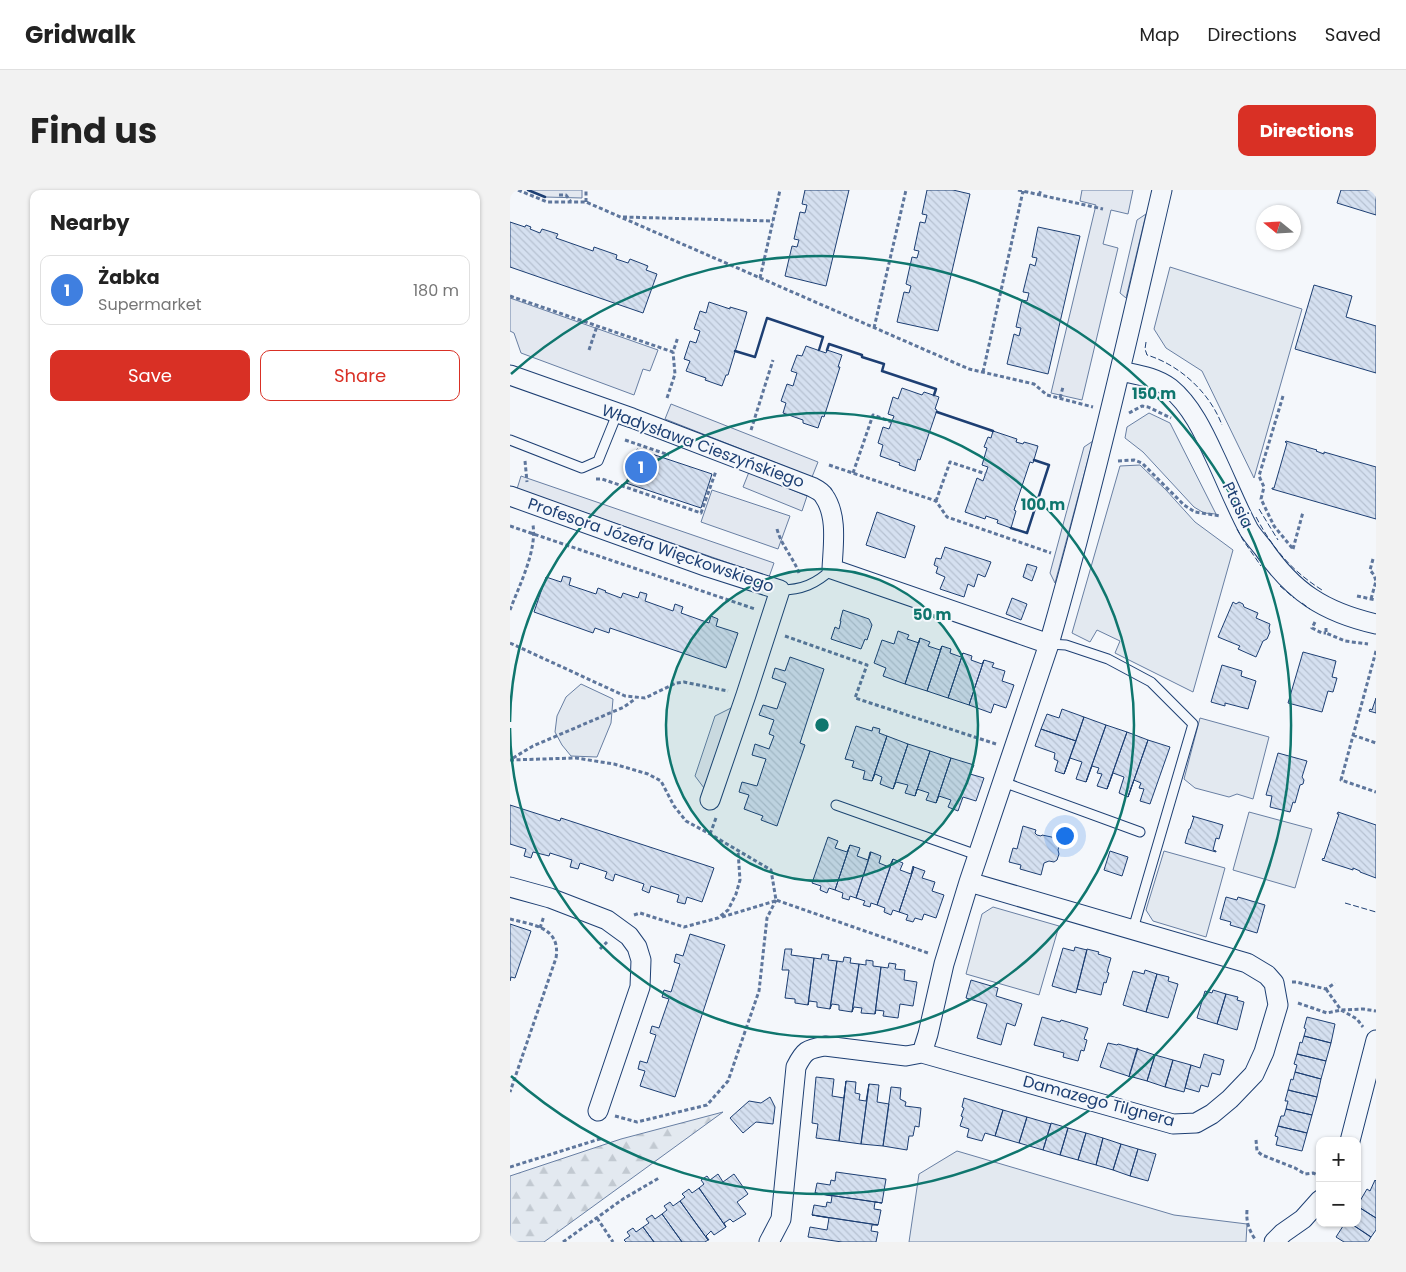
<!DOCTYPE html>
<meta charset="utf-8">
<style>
body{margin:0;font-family:Poppins,sans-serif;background:#f2f2f2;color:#222}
.controls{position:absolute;right:15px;bottom:15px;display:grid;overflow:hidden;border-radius:10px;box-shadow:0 1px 4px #0004}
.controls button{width:45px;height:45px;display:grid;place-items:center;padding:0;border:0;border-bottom:1px solid #e0e0e0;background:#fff;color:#222;font:25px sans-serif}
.compass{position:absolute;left:746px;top:15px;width:45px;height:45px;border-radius:50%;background:#fff;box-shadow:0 1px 4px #0004;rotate:288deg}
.you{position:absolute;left:554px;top:645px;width:18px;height:18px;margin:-12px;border:4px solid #fff;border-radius:50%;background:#1a73e8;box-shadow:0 0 0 8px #1a73e833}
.badge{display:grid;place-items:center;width:32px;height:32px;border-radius:50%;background:#d93025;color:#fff;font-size:16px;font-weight:700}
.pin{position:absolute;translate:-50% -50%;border:2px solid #fff;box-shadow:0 1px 5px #0006}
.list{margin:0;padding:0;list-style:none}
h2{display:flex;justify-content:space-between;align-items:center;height:65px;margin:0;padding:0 20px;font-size:21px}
h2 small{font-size:16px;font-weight:400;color:#767676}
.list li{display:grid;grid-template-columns:32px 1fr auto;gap:15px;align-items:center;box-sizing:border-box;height:70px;margin:0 10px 10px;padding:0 10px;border:1px solid #e0e0e0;border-radius:10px}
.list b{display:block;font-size:19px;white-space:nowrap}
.list p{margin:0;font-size:16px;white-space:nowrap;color:#767676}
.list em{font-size:16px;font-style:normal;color:#767676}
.actions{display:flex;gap:10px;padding:15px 20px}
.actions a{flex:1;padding:11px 0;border:1px solid #d93025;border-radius:10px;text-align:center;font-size:18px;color:#d93025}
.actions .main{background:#d93025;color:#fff}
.map{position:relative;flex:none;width:866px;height:1052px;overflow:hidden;border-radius:10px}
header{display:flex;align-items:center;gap:30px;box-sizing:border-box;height:70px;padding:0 25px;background:#fff;border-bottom:1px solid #e0e0e0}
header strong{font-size:24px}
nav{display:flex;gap:28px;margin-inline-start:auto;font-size:18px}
.intro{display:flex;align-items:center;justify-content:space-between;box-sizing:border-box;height:120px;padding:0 30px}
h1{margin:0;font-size:35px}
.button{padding:12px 22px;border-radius:10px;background:#d93025;color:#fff;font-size:18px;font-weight:700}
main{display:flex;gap:30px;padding:0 30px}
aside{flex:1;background:#fff;border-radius:10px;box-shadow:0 1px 4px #0004}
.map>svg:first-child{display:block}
</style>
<header>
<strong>Gridwalk</strong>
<nav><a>Map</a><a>Directions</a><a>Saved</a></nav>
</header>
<div class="intro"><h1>Find us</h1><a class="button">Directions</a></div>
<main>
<aside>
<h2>Nearby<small></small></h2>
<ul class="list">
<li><span class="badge" style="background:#3f7fe0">1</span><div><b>Żabka</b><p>Supermarket</p></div><em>180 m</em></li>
</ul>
<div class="actions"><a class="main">Save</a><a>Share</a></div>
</aside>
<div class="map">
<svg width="866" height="1052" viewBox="0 0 866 1052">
<defs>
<pattern id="forest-firs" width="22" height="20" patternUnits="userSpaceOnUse" patternTransform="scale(1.25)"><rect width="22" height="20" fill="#e3e9f0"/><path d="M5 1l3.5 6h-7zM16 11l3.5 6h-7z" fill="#c2c9d1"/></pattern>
<pattern id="building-back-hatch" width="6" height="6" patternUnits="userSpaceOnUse" patternTransform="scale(1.25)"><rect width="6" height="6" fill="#d5e0f0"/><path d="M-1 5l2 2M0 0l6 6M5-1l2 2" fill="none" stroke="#b6c1d1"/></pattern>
</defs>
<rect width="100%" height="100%" fill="#f4f7fb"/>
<path fill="#e3e9f0" stroke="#687fa3" d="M660,77L792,119L744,288L692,181L656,158L644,139Z
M639,223L660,233L706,324L694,323L684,317L633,262L615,248L617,237Z
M630,275L656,300L685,332L723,360L683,502L605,463L610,451L587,440L580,452L562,443L610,276Z
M71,494L103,509L101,533L87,567L61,566L52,555L45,542L47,526L56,507Z
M690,528L759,547L743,609L727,604L719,607L685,598L674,589Z
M739,622L802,639L785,698L723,680Z
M654,661L715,678L696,747L643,731L636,720Z
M483,717L549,736L529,805L456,784L472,724Z
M447,961L664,1025L737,1034L736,1052H399L409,984Z"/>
<path fill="url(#forest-firs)" stroke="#687fa3" d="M213,922L34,1052H0V986L111,949Z"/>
<path fill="#e3e8f0" stroke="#687fa3" d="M18,0H72V8L35,7Z
M572,0H623L618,24L601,20L593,54L608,58L572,210L541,203L586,15L570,11Z
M636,24L616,108L610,103L627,30Z
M0,108L148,160L140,181L133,179L124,205L11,163L4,143L0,141Z
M161,214L308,272L302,287L155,229Z
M583,251L545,393L540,383L574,257Z
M239,282L297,306L292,321L233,297Z
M11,286L264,373L259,387L7,299Z
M202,300L280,326L268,359L191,332Z
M225,516L197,602L185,586L205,526Z"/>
<path fill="url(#building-back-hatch)" stroke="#1d3f73" d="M295,0H339L316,96L275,86L282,56L287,57L289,50L284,49L290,22L295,23L297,15L292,14Z
M417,0H443L460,4L428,141L387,132L394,102L399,103L401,96L396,94L402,67L407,68L409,61L404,60L410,32L415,33L417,25L412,24Z
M831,0H866V25L827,13Z
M0,32L15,37L16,35L21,37L20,39L30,43L32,39L48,44L46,48L83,61L84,57L107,65L106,69L118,73L120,69L138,76L136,80L147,84L133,123L0,77Z
M528,37L570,46L538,184L497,174L504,144L509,146L511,138L506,137L512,110L517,111L519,103L513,102L520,74L525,76L527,68L522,67Z
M804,95L842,106L836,127L866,136V183L785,159Z
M199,112L220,119V117L237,122L218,185H216L212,196L195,190L196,188L176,181L180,171L174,169L180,151L186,153L190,141L184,139L190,121L196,123Z
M296,156L316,163L317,160L332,165L328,177H330L314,227L312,226L308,238L293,233V230L273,223L276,213L271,211L277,194L283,196L287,183L281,181L287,165L292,166Z
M392,198L412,205L414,202L429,207L425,219L427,220L410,270L408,269L405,281L389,275L390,273L370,266L373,255L368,253L373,237L379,239L384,226L378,224L383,207L388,209Z
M483,241L507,249L506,252L513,254L514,252L528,256L523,273L520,272L504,320L506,321L501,338L487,333L488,330L476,326L475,329L455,322L467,288L473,291L478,277L472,275L477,258L474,257L478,247L481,248Z
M776,251L807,260L806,261L814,264V262L866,277V329L762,299V298H764L777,253L775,252Z
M127,259L202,284L191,318L116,293Z
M367,322L405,336L395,368L356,355Z
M435,357L481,372L475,387L468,384L464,397L458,394L454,407L430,399L435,387L426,383L428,377L424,375L426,368L431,369Z
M517,374L527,377L522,391L513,387Z
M53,386L61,388L59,395L86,404L88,398L96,401L95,402L111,408L113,403L128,408L130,402L137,404L135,411L163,421L165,414L173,417L171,423L199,433L201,426L208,429L206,436L228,443L216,478L100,438L99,443L85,438L83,443L24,422L36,387L51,392Z
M502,408L517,414L511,430L496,424Z
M723,412L726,414L729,412L733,414L734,417L748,423L746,428L760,434L759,438L760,442L757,449L753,451L746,467L728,459L730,456L708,447Z
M333,420L359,429L362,435L357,450L355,449L351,459L321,449L325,437L329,439L331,431H330Z
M388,441L399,445L397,449L409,453L410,448L395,494L373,486L376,478L364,473L372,450L384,454Z
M410,448L420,452L418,456L430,460L432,456L417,501L395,494Z
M432,456L441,459L440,463L451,467L453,463L438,508L417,501Z
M793,462L826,471L822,487L827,488L823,502L818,501L812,522L778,513Z
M453,463L462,466L461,470L472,474L474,470L459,515L438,508Z
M280,467L314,479L290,553L295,555L267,636L251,630L253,626L234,619L239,605L229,602L232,592L247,596L256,569L242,565L245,554L259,559L264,546L259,544L264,530L249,525L253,515L267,519L276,493L262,488L265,478L275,481Z
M474,470L484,473L482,477L495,481L492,491L504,495L496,518L484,514L481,523L459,515Z
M712,475L732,481L731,486L746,491L738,519L715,513V516L701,512Z
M866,508V523L859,521L860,519L862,520Z
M552,519L574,527L566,551L531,539L537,524L549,528Z
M574,527L596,535L576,592L566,589L572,572L560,568L554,584Z
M596,535L617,542L597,599L587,596L592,584L587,583L589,578L582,576L576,592Z
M346,536L362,541L363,537L370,539L369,543L377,546L362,591L353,589L355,581L342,577L344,571L335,569Z
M531,539L566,551L554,584L545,581L548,571L544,569L545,563L525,556Z
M617,542L638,550L618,607L609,603L614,587L603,583L597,599Z
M377,546L398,554L383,599L370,594L372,587L365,584L362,591Z
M638,550L660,557L640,614L630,611L634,599L629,598L631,593L624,590L618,607Z
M398,554L420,561L405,606L395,603L398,595L386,592L383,599Z
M420,561L441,568L426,613L416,610L419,603L407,599L405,606Z
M768,563L797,571L792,587L794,590L793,594L790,595L785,613L783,612L780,622L760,617L762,606L756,605Z
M441,568L464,575L460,584L474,588L466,611L453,607L448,621L438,617L441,610L429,606L426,613Z
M0,615L50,631L51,628L204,678L192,712L177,707L175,714L167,712L169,705L141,696L139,703L132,700L134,694L105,684L103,691L95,688L97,682L70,673L68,679L60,677L62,670L40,663L39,666L23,662L21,668L14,666L16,659L0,654Z
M828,622L866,635V688L850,682V681L843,678V680L812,670L813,668L814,669L829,624H827Z
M682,626L713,635L709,649L706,648L703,660L706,661V662L675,653L679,639H680L684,627Z
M513,636L526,640L525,643L527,645L531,646L532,645L551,649L548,660L549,664L547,670L544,672L539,671L534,673L531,685L510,679L511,675L499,672L503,658L507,659Z
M318,647L328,651L325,658L337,662L340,655L325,700L319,698L317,703L310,700L311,696L302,693Z
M340,655L350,658L347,666L358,670L360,662H361L346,708L340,706L339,710L332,708L333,703L325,700Z
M600,661L618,667L612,686L594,680Z
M361,662L371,666L369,673L379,677L383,669L367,715L361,713L360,717L353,715L355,711L346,708Z
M383,669L393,673L390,680L401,684L403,676L404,677L389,722L383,720L381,725L374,722L375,718L367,715Z
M404,677L415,681L412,688L425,692L422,701L434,705L426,728L414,724L412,730L405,728L403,732L396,730L398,725L389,722Z
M716,707L727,710L728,707L755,715L747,743L720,735L721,732L710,729Z
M0,734L21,741L5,788L1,787L0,791Z
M180,744L215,755L165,907L130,896L135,881L128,879L130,871L137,873L146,845L140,843L142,836L149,838L159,809L152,807L154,800L161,802L170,774L164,772L166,764L173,766Z
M565,757L577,760L566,803L542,796L553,758L564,761Z
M275,759H282L281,765L304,768L298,815L285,813V809L275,808L279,780H272Z
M577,759L589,762L588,764L601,768L597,782L599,783L596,793L594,792L591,805L567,799Z
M312,764L319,765L318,770L327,771L320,819L307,817V812L299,811L298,815L304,768L311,769Z
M334,767L341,768L340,773L349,774L342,822L329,820V815L322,814L320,819L327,771L333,772Z
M356,770L363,771V776L371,777L365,824L351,823L352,818L344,817L342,822L349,774L356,775Z
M379,773L386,774L385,779L395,780L394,790L407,792L403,816L390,814L388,828L373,826L374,821L366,820L365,824L371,777L378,778Z
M635,780L647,784L636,822L613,815L623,781L634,784Z
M647,784L659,787L658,791L668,794L658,828L636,822Z
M461,790L488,798L486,806L512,814L505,836L497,833L491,855L467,848L477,814L456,808Z
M703,800L716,804L707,834L687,828L695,801L702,803Z
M716,804L728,807L727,810L734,812L727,840L707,834Z
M532,827L550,832L551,830L578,838L574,849L577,850L574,861L571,860L568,871L553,867L554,863L524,855Z
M797,827L825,834L821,853L794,846L796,839L794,838Z
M794,846L821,853L816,871L787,864L790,852L792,853Z
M598,853L607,855L608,854L626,859L628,858L619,887L618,886L590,877Z
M627,859L645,865L637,891L619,886Z
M694,864L714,870L710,885L702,883L698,897L691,895L689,902L675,898L681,875L690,878Z
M787,864L816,871L811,889L785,882L787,875L784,874Z
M645,865L663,870L655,897L637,891Z
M663,870L681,875L674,902L655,897Z
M785,882L811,889L807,907L778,900L781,889L783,890Z
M306,887L324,889L322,906L334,908L336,891L329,951L306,948L308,934L302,933Z
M336,891L346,892L345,903L350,904L349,910L356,911L359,894L351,954L329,951Z
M359,894L369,895L367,912L379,914L373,956L351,954Z
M381,897L391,898L390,909L396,912L395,916L411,918L409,937L405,936L403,946H399L397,960L373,956Z
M778,900L807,907L802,925L776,919L778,911H775Z
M260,907L265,917L263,934L246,932L233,943L220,928L239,911L251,913Z
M454,908L493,920L485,946L475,943L472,951L457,947L459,939L450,936L453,927L451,926L454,918L452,917Z
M776,919L802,925L797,943L768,936L771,926H774Z
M493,920L517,927L509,953L485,946Z
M517,927L541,934L533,960L509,953Z
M541,933L558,938L550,965L533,960Z
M768,936L797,943L792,961L766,955L768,947L765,946Z
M558,938L576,943L568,970L550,965Z
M576,943L593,948L586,975L568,970Z
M593,948L611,954L603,980L586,975Z
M611,954L628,959L620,986L603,980Z
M628,959L646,964L638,991L620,986Z
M326,982L376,989L372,1013L305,1003L307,993L320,995L321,990L325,991Z
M208,984L213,992L224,984L238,1004L227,1012L236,1024L223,1032L220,1029L214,1033L216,1037L189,998L194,994L191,990L197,986L200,990Z
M865,990L866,991V1028L847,1016L857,999L860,1001Z
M189,998L216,1037L204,1045L201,1041L196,1046L199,1050H198L170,1011L175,1007L172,1004L179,999L182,1003Z
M305,1003L372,1013L365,1012L364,1019L371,1020L368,1035L302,1025L304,1015L316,1017L317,1012L321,1013L322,1006Z
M170,1011L198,1050L195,1052H172L152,1024L157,1020L154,1016L160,1012L163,1016Z
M847,1016L866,1028V1040L861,1047L840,1033H847Z
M152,1024L172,1052H144L133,1037L139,1033L136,1029L142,1025L145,1029Z
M302,1025L368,1035H362L361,1041L368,1042L366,1052H332L298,1047L300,1037L317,1040L319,1028Z
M835,1033H840L861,1047L858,1052H834L826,1047Z
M133,1037L144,1052H116L114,1050L120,1046L117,1042L123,1038L126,1042Z"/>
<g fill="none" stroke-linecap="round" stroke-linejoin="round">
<g stroke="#1d3f73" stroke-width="11">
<path id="service" d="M0,250L72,278L88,271L107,224
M270,400C292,400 306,394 322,379
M539,454L556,455L598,469L641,492L683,534L623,739
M493,592L630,642
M326,615L467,665"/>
</g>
<g stroke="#1d3f73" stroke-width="21">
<path id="minor" d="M610,181C628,185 645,187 660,198C681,215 694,243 705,267C716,290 727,318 739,340C743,346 748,352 753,358C783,402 814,422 866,434
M0,185L122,228L302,297C306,299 312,302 314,306C328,326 323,356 322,379L539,454
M0,306L198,377L270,400L236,505L200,610
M0,697L40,708L97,730L119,746L127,757L131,770L130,797L88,921
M412,863L663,934L686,933L702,924L720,909L744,884L754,862L768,815L764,793L757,785L737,773L459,692
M840,951L866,850
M259,1052L271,1029L286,877C294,861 297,859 315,856L396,866L412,863L418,844L434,774L459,692L539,454C582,304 617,152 652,0
M764,1052L773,1043L793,1029L810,1010"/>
</g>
<path stroke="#5e769c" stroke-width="3" stroke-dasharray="4 2.5" stroke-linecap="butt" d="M8,0L37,12H76L459,179L524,194L537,205L583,217
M508,0L593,19
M49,5H56L61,12
M529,5L531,0
M76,12V0
M113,27L263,31
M250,88L270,0
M0,106L163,162L168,147
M364,138L396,0
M79,160L87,136
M473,182L513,1
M773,206L749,286L754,297L751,309L764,336L783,359
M157,208L165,184L163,162
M550,208L553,197
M619,223L632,216L638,217L661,228
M241,240L263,170
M115,250L159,265
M15,271L17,292
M608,271L624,270L632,273L674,315L685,322L711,326
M319,275L426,311L437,327L541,363
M343,283L363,225L382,232
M86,289H92L191,323L206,281
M426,311L440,272L476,284
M0,336L245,419
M267,339C271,355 283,367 289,383
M783,359L793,322
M863,369L860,380L864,385L866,391
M847,406L866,410
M861,409L866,391
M0,420C9,396 27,361 23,335
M805,432L802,438L812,443H816
M816,438V443L835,451L858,454
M275,446L357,475L345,508L486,554
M0,453L115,506L135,508L166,493L174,492L218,501
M866,461L831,590L866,602
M843,545L866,553
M3,568L23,556L114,517L125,509
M0,570L66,568L104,574L138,584L151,591L164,616L176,631L200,644L261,680L266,710L418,763
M200,644L206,628
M124,725L130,723L174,737L208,728L218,720L226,704L230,690L228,661
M212,727L265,711
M0,729C23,735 51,737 46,768L0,902
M30,738L34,726
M90,759L97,752
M782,792H786L816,799L825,793
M816,799L831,820L847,829L853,837
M788,813L817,823L831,820L853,819L866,821
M105,926L127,932L197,915L218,891L249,801L257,728L266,710
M746,950L747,961L752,965L785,978L795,984L803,983L810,986
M0,977L93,948
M737,1020C736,1032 739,1040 745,1049
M87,1028L103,1052
M53,1052L113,1009L149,988"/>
<use href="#service" stroke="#f4f7fb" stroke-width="9"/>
<use href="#minor" stroke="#f4f7fb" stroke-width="19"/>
<path stroke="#1d3f73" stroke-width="1" stroke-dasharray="6 2.5" stroke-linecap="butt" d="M636,152L635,159L637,165C670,175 700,203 712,235
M749,319L768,350
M746,327C763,359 782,381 812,400
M727,339L733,350L751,376
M770,396L784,408
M792,413L800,419
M835,713L866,722"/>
<path stroke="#1d3f73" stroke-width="2.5" d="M18,0L35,7
M317,160L319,154L352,165V167L374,174L372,181L426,199L424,205
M225,161L245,167L257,128L313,147L309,160
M427,222L483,241
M501,338L517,343L539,275L524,270"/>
</g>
<circle cx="312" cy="535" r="156" fill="#0f766e" fill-opacity=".12"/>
<g fill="none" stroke="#0f766e" stroke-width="2.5">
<circle cx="312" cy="535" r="156"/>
<path d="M0 532A312 312 0 1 1 0 538"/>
<path d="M1 184A469 469 0 1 1 1 886"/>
</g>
<g text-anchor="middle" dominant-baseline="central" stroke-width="4" stroke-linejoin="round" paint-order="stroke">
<g font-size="16" fill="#1d3f73" stroke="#f4f7fb">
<text transform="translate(193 256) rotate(20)">Władysława Cieszyńskiego</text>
<text transform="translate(728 315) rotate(64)">Ptasia</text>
<text transform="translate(141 355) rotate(19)">Profesora Józefa Więckowskiego</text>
<text transform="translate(589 911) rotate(15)">Damazego Tilgnera</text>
</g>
</g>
<circle cx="312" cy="535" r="8" fill="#0f766e" stroke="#f4f7fb" stroke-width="2.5"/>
<g font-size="15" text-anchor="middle" font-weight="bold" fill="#0f766e" stroke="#f4f7fb" stroke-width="4" stroke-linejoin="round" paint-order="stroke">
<text x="644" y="209">150 m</text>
<text x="533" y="320">100 m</text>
<text x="422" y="430">50 m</text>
</g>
</svg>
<div class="controls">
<button>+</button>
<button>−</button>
</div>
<svg class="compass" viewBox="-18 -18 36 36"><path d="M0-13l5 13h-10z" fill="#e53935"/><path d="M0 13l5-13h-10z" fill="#767676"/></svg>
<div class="you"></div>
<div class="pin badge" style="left:131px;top:277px;background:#3f7fe0">1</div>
</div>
</main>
